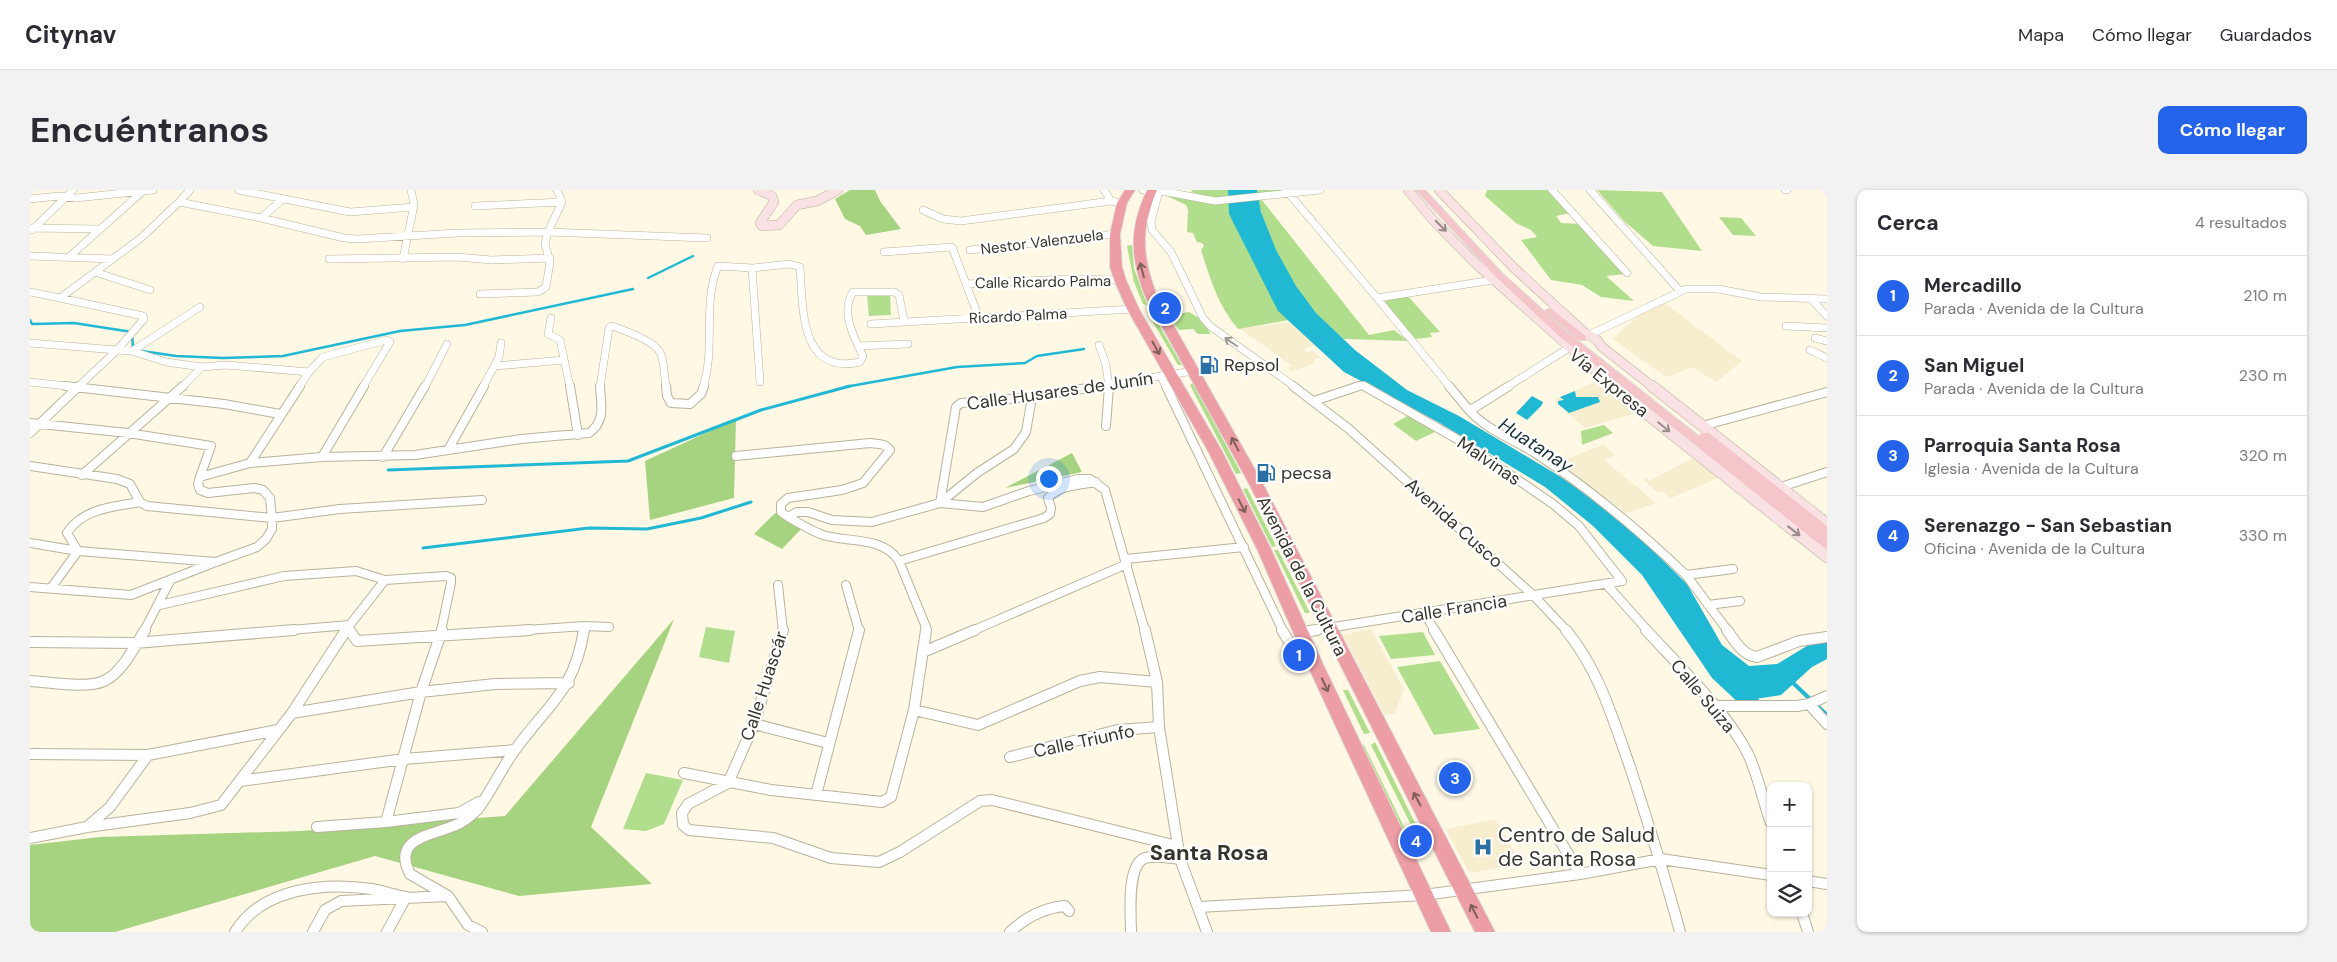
<!DOCTYPE html>
<html lang="es">
<meta charset="utf-8">
<style>
body{margin:0;font-family:"DM Sans",sans-serif;background:#f2f2f3;color:#2b2b33}
.controls{position:absolute;right:15px;bottom:15px;display:grid;overflow:hidden;border-radius:10px;box-shadow:0 1px 4px #0004}
.controls button{width:45px;height:45px;display:grid;place-items:center;padding:0;border:0;border-bottom:1px solid #e1e1e2;background:#fff;color:#2b2b33;font:25px sans-serif}
.you{position:absolute;left:1018px;top:288px;width:18px;height:18px;margin:-12px;border:4px solid #fff;border-radius:50%;background:#1a73e8;box-shadow:0 0 0 8px #1a73e833}
.badge{display:grid;place-items:center;width:32px;height:32px;border-radius:50%;background:#2563eb;color:#fff;font-size:16px;font-weight:700}
.pin{position:absolute;translate:-50% -50%;border:2px solid #fff;box-shadow:0 1px 5px #0006}
.list{margin:0;padding:0;list-style:none}
h2{display:flex;justify-content:space-between;align-items:center;height:65px;margin:0;padding:0 20px;font-size:21px}
h2 small{font-size:16px;font-weight:400;color:#7c7c81}
.list li{display:grid;grid-template-columns:32px 1fr auto;gap:15px;align-items:center;box-sizing:border-box;height:80px;padding:0 20px;border-top:1px solid #e1e1e2}
.list b{display:block;font-size:19px;white-space:nowrap}
.list p{margin:0;font-size:16px;white-space:nowrap;color:#7c7c81}
.list em{font-size:16px;font-style:normal;color:#7c7c81}
.icon{flex:none;width:28px;height:28px;fill:none;stroke:currentColor;stroke-width:2;stroke-linecap:round;stroke-linejoin:round}
.map{position:relative;flex:none;width:1797px;height:742px;overflow:hidden;border-radius:10px}
header{display:flex;align-items:center;gap:30px;box-sizing:border-box;height:70px;padding:0 25px;background:#fff;border-bottom:1px solid #e1e1e2}
header strong{font-size:24px}
nav{display:flex;gap:28px;margin-inline-start:auto;font-size:18px}
.intro{display:flex;align-items:center;justify-content:space-between;box-sizing:border-box;height:120px;padding:0 30px}
h1{margin:0;font-size:35px}
.button{padding:12px 22px;border-radius:10px;background:#2563eb;color:#fff;font-size:18px;font-weight:700}
main{display:flex;gap:30px;padding:0 30px}
aside{flex:1;background:#fff;border-radius:10px;box-shadow:0 1px 4px #0004}
.map>svg:first-child{display:block}
</style>
<header>
<strong>Citynav</strong>
<nav><a>Mapa</a><a>Cómo llegar</a><a>Guardados</a></nav>
</header>
<div class="intro"><h1>Encuéntranos</h1><a class="button">Cómo llegar</a></div>
<main>
<div class="map">
<svg width="1797" height="742" viewBox="0 0 1797 742">
<rect width="100%" height="100%" fill="#fef8e5"/>
<path fill="#f7edcf" d="M1628,108L1712,171L1686,192L1663,177L1636,187L1583,149Z
M1264,132L1288,154L1274,159L1277,162L1283,161L1290,167L1284,169L1285,173L1262,181L1258,178L1261,175L1209,138Z
M1568,191L1607,223L1555,238L1523,210Z
M1573,255L1585,265L1574,270L1626,313L1597,323L1526,273Z
M1663,268L1689,288L1641,308L1633,302L1628,303L1614,290L1616,287L1619,291Z
M1341,439L1374,499L1365,523L1354,524L1313,445Z
M1465,629L1492,674L1439,683L1416,639Z"/>
<path fill="#b1de8c" d="M1135,0L1175,6L1161,2L1163,0H1204L1206,25L1259,130L1208,139C1188,116 1180,88 1171,60L1174,56L1172,53L1167,52L1163,43L1157,42L1158,20L1156,15L1133,4Z
M1227,0H1256L1231,9L1339,145L1364,140L1378,151L1314,149C1305,141 1294,132 1286,123C1258,91 1232,42 1227,0Z
M1457,0H1520L1540,23L1526,26L1531,33L1552,34L1598,84L1576,86L1604,111L1571,107L1552,95L1521,90L1491,50L1507,47L1501,40L1486,33L1455,6Z
M1567,0L1632,2L1672,61L1623,56L1594,31Z
M1689,27L1711,28L1726,46L1703,45Z
M1102,55L1104,78L1117,115L1113,114L1104,92L1097,56Z
M860,104L861,125L839,126L837,105Z
M1376,104L1410,142L1400,143L1402,147L1385,149L1354,112Z
M1121,121L1152,175H1148L1117,122Z
M1159,122L1169,128L1181,144H1168L1163,139L1149,140L1138,126Z
M1163,193L1211,283L1206,284L1160,195Z
M1381,224L1409,240L1386,251L1363,234Z
M1574,235L1583,243L1552,255L1551,241Z
M1217,298L1246,356L1242,357L1213,299Z
M1244,360H1248L1280,423H1275Z
M676,437L705,441L699,473L669,467Z
M1393,442L1405,465L1361,469L1349,446Z
M1410,471L1450,539L1404,545L1367,477Z
M1318,500L1340,543L1334,544L1313,500Z
M1345,552L1389,641L1385,643L1341,555Z
M1334,555L1377,643L1374,650L1328,556Z
M616,583L653,590L634,634L616,641L593,639Z"/>
<path fill="#a5d37f" d="M820,0H845L850,11L871,39L836,45L830,36L815,29L805,9Z
M706,229L704,308L620,330L615,271Z
M1042,263L1052,282L975,298Z
M745,323L773,337L752,359L724,344Z
M644,429L561,637L622,694L489,706L345,666L85,742H0V655L70,647L271,641L475,626Z"/>
<path fill="#21b8d3" d="M1204,0H1227L1231,22L1246,60L1266,96L1286,123L1325,160L1377,200L1429,226L1526,284L1586,324L1657,394L1692,455L1719,476L1747,474L1785,451L1797,450V469L1782,477L1751,505L1719,510L1689,482L1618,380L1569,332L1521,293L1413,228L1319,179L1253,118L1205,24Z
M1545,201L1546,207H1568L1570,212L1539,223L1528,214V211L1534,210L1530,207Z
M1502,206L1513,212L1512,215L1497,230L1486,223Z"/>
<g fill="none" stroke-linecap="round" stroke-linejoin="round">
<path stroke="#21b8d3" stroke-width="2.5" d="M618,88L663,66
M0,130L2,134L44,133L102,142L103,159
M112,161L146,166L193,168L253,166L370,141L435,135L603,99
M815,197L927,177L995,173L1007,166L1054,159"/>
<path stroke="#21b8d3" stroke-width="3" d="M358,280L598,271L731,220L820,196
M393,358L559,338L617,339L671,328L721,312"/>
<path stroke="#21b8d3" stroke-width="4" d="M1761,491L1797,525"/>
<path fill="#21b8d3" fill-rule="evenodd" d="M1198,0H1210L1211,24L1259,116L1324,176L1418,224L1527,289L1575,328L1624,375L1696,476L1726,504L1729,510L1726,516L1719,518L1712,516L1682,488L1612,385L1563,336L1515,297L1408,232L1314,182L1248,121L1199,24Z"/>
<g stroke="#b9b29c" stroke-width="8">
<path id="street-far2" d="M209,0L320,22L384,17
M1074,0L1081,11
M1113,0L1128,5L1121,31L1122,40L1141,62L1173,128L1180,136L1265,197
M1126,0L1185,11L1290,0
M1256,0L1347,108L1463,90
M1522,0L1597,83
M1560,0L1650,101
M1755,0H1757
M0,9L29,6L46,8L123,0
M149,12L160,0
M445,16L532,12
M893,20L913,29L931,31L1081,11L1092,13
M231,28L253,9
M0,38L70,39
M2,40L43,0
M940,60L1085,44
M854,62L922,57L949,128
M0,66L83,69
M39,67L113,1
M299,69L427,67L461,70L520,68
M373,69L384,15L381,0
M722,78L730,192
M65,82L120,100
M936,94L1035,89L1090,90
M0,102L30,108L111,48L149,12L231,28L314,48L327,49L428,43L518,42L532,12L527,0
M450,104L508,102L516,97L520,72L515,54L518,42L677,48
M30,108L113,126L114,129L87,160
M1347,108L1420,197
M1781,109L1797,126
M521,128L518,144L530,150L540,197
M841,134L1103,119
M1756,136L1797,138
M1559,145L1656,99H1688L1731,107L1797,109
M1785,148L1797,151
M0,153L87,160L48,197
M1069,155L1076,175L1079,197
M828,156L878,154
M87,160L102,161L136,172L172,177L196,175L279,182L269,197
M1780,160L1797,168
M102,161L170,117
M465,176L534,170
M279,182L293,167L356,150L360,152L333,197
M1131,186L1136,197
M0,192L46,197
M152,197L172,177
M395,197L417,154
M453,197L469,167L471,153
M570,197L579,138L582,136C595,141 623,150 630,162C635,172 634,187 636,197
M673,197C686,158 672,114 688,76L723,78L760,74L770,77C773,116 769,186 830,172L833,166C824,147 810,122 823,102H864L869,105L874,131
M1062,197L1163,181
M1325,197L1332,195L1336,197
M1477,197L1537,159"/>
</g>
<g stroke="#b9b29c" stroke-width="10">
<path id="street-far1" d="M35,196L194,214L250,224
M540,196L548,245
M636,196L637,206L641,213L660,214L671,204L674,196
M1136,196L1253,441
M1263,196L1319,239L1504,406L1537,441
M1419,196L1438,219L1444,218L1479,196
M1284,211L1329,196
M1438,219C1457,241 1484,249 1508,265C1561,300 1610,341 1656,385
M0,233L98,243L181,256L170,287
M1076,236L1079,196
M1672,236L1797,202
M0,243L49,196
M418,260L454,196
M706,266L840,253C848,254 855,253 860,260L833,293L812,300L758,308L751,314V322L758,327
M292,267L334,196
M353,267L395,196
M220,273L270,196
M0,276L87,289L100,294L110,312L117,316L242,328L310,319L452,310
M52,285L153,196
M1751,297L1797,282
M910,313L953,317L999,301L1048,289H1060L1075,300L1115,441
M910,313L926,217L931,213L1002,207L1070,196
M0,353L48,361L186,372L227,357L236,349L242,339V328L240,308L233,300L224,298L178,303L170,300L168,294L170,287L220,273L292,267L385,265L491,249L559,243C576,231 571,215 570,196
M1096,369L1214,357
M869,371L1014,328L1020,324L1021,318L1018,308C1030,295 1049,295 1066,292
M748,395L753,441
M816,395L829,441
M1577,395L1618,441
M0,397L101,405L183,373
M21,398L48,361L37,343C53,318 83,317 110,312
M130,415L254,386L326,381L355,390
M1678,415L1710,411
M1395,424L1405,441
M114,441L140,391
M249,441L319,435V441
M315,441L355,390L416,386L421,388V393L411,441
M481,441L555,436L579,437
M554,441L555,436
M895,441L896,437L869,371C853,346 819,353 793,345C781,341 769,333 758,327L767,322H778L802,330L842,332L910,313L947,283L984,259L996,242L1002,207
M942,441L1097,374
M1279,441L1592,391L1549,336L1523,314L1434,253L1334,196
M1698,441L1656,385L1703,379"/>
</g>
<g stroke="#b9b29c" stroke-width="12">
<path id="street" d="M319,440L327,451L500,440
M753,440L724,534L698,593L658,614L652,623L653,635L659,640L743,648L801,668L849,672L870,662L950,611L962,610L1147,656
M1115,440L1127,492L1129,537L1150,669L1177,742
M1252,440L1267,465L1284,472
M1404,440L1550,684
M1536,440C1569,480 1583,529 1600,577C1618,632 1635,686 1650,742
M1616,440C1649,476 1696,521 1718,564C1728,585 1733,611 1741,633
M1697,440C1705,451 1712,465 1727,467L1769,451L1797,447
M1271,442L1287,440
M0,452L105,453L264,440
M893,462L945,440
M0,491C20,492 56,499 74,491C92,483 105,456 115,440
M1779,514L1797,534
M1684,516H1767L1779,514L1797,506
M884,520L948,535L1050,491L1070,487L1127,492
M262,523L391,502L465,494L539,493
M724,534L798,553
M0,564L118,565L248,540
M980,567L1088,540L1129,537
M654,583L741,600L852,612L861,607L884,520L896,440
M210,591L374,569L485,560
M786,605L829,440
M356,632L391,502L412,440
M57,637L80,617L118,565
M287,637L356,632L429,623L449,612
M0,648L57,637L160,623L191,615L262,523L316,440
M1778,691L1797,694
M1169,717L1394,705L1550,684L1631,669L1741,685
M1772,723L1778,742
M205,742C232,698 294,692 342,699C353,701 365,705 376,707L357,742
M283,742L295,720L311,711L418,706
M452,742L438,735L418,706L380,684C361,647 404,645 426,635C435,631 441,626 448,619C462,600 471,579 485,560C518,514 544,502 554,440
M980,742C996,727 1013,718 1035,716L1039,721
M1101,742C1101,726 1096,675 1115,668C1126,665 1139,668 1150,669"/>
</g>
<g stroke="#b9b29c" stroke-width="10">
<path id="secondary-far1" d="M728,0L742,6L744,12L730,33L732,36L749,35L767,15L787,11L808,0
M1378,0L1403,30L1444,72L1584,197
M1409,0L1484,78L1555,143L1567,150L1572,157L1623,197"/>
</g>
<g stroke="#b9b29c" stroke-width="12">
<path id="secondary" d="M1582,196L1797,367
M1622,196L1797,334"/>
</g>
<g stroke="#dfdfdd" stroke-width="2">
<path id="primary" d="M1386,0H1395L1471,82L1537,142L1670,247L1671,243H1679L1797,336V359L1793,357L1529,146L1465,86Z
M1520,118L1556,146V150H1548L1517,123L1515,121Z"/>
</g>
<g stroke="#dfdfdd" stroke-width="2">
<path id="highway" d="M1095,0H1105L1097,13L1090,44L1092,77L1096,90L1109,119L1192,261L1241,359L1292,472L1421,742H1401L1276,472L1227,359L1178,261L1097,119L1084,90L1080,77V44L1087,13Z
M1117,0H1127C1110,40 1112,66 1127,106L1231,290L1465,742H1445L1217,290L1115,106C1100,66 1099,39 1117,0Z"/>
</g>
<use href="#street-far2" stroke="#fff" stroke-width="7"/>
<use href="#street-far1" stroke="#fff" stroke-width="8"/>
<use href="#street" stroke="#fff" stroke-width="10"/>
<use href="#secondary-far1" stroke="#fae2e4" stroke-width="9"/>
<use href="#secondary" stroke="#fae2e4" stroke-width="11"/>
<use href="#primary" fill="#f4c5c9" fill-rule="evenodd"/>
<use href="#highway" fill="#ed9ea5" fill-rule="evenodd"/>
</g>
<defs><path id="oneway-shaft" d="M-6 0H5M1.5-3L5.5 0L1.5 3" fill="none" stroke-width="1.6" stroke-linecap="round" stroke-linejoin="round" transform="scale(1.25)"/></defs>
<g stroke="#988b88">
<use href="#oneway-shaft" transform="translate(1411 36) rotate(45)"/>
<use href="#oneway-shaft" transform="translate(1634 237) rotate(39)"/>
<use href="#oneway-shaft" transform="translate(1764 341) rotate(38)"/>
</g>
<g stroke="#805e5c">
<use href="#oneway-shaft" transform="translate(1112 80) rotate(-105)"/>
<use href="#oneway-shaft" transform="translate(1126 158) rotate(60)"/>
<use href="#oneway-shaft" transform="translate(1205 254) rotate(-118)"/>
<use href="#oneway-shaft" transform="translate(1212 316) rotate(63)"/>
<use href="#oneway-shaft" transform="translate(1295 495) rotate(65)"/>
<use href="#oneway-shaft" transform="translate(1387 609) rotate(-118)"/>
<use href="#oneway-shaft" transform="translate(1444 721) rotate(-117)"/>
</g>
<use stroke="#9b9a95" href="#oneway-shaft" transform="translate(1201 152) rotate(-145)"/>
<defs>
<g id="fuel-bare" transform="scale(1.5)"><path d="M-5.5-6h7V0h2V4h1.3V-2.5L3-4.5l.8-.8L6-3V5H2.5V1h-1V6h-7ZM-4.2-4.7v3.2H.2V-4.7Z" fill="#2a70a4" stroke="#fff" stroke-width="2.5" paint-order="stroke"/></g>
<g id="hospital-bare" transform="scale(1.5)"><path d="M-5-5h3v3.5h4V-5h3V5h-3V1.5h-4V5h-3Z" fill="#2a70a4" stroke="#fff" stroke-width="2.5" paint-order="stroke"/></g>
</defs>
<g fill-rule="evenodd">
<use href="#fuel-bare" x="1179" y="175"/>
<use href="#fuel-bare" x="1236" y="283"/>
<use href="#hospital-bare" x="1453" y="657"/>
</g>
<g text-anchor="middle" dominant-baseline="central" stroke-width="4.5" stroke-linejoin="round" paint-order="stroke">
<g font-size="15" fill="#37342b" stroke="#fff">
<text transform="translate(1012 52) rotate(-7)">Nestor Valenzuela</text>
<text transform="translate(1013 92) rotate(-1)">Calle Ricardo Palma</text>
<text transform="translate(988 126) rotate(-3)">Ricardo Palma</text>
</g>
<g font-size="18" fill="#37342b" stroke="#fff" text-anchor="start">
<text x="1194" y="175">Repsol</text>
<text x="1251" y="283">pecsa</text>
</g>
<g font-size="18" fill="#37342b" stroke="#fff">
<text transform="translate(1579 193) rotate(39)">Vía Expresa</text>
<text transform="translate(1030 201) rotate(-8)">Calle Husares de Junín</text>
<text transform="translate(1459 271) rotate(34)">Malvinas</text>
<text transform="translate(1424 333) rotate(42)">Avenida Cusco</text>
<text transform="translate(1272 386) rotate(63)">Avenida de la Cultura</text>
<text transform="translate(1424 419) rotate(-9)">Calle Francia</text>
<text transform="translate(734 496) rotate(-72)">Calle Huascár</text>
<text transform="translate(1673 506) rotate(50)">Calle Suiza</text>
<text transform="translate(1054 551) rotate(-12)">Calle Triunfo</text>
</g>
<g font-size="19" font-style="italic" fill="#193035" stroke="#fff">
<text transform="translate(1506 255) rotate(33)">Huatanay</text>
</g>
<g font-size="21" fill="#37342b" stroke="#fff" text-anchor="start">
<text x="1468" y="645">Centro de Salud<tspan x="1468" dy="24">de Santa Rosa</tspan></text>
</g>
<g font-size="22" font-weight="bold" fill="#37342b" stroke="#fff">
<text x="1179" y="662">Santa Rosa</text>
</g>
</g>
</svg>
<div class="controls">
<button>+</button>
<button>−</button>
<button><svg class="icon" aria-label="layers" viewBox="0 0 24 24"><path d="M12 4l9 5-9 5-9-5zM3 14l9 5 9-5"/></svg></button>
</div>
<div class="you"></div>
<div class="pin badge" style="left:1269px;top:465px">1</div>
<div class="pin badge" style="left:1135px;top:118px">2</div>
<div class="pin badge" style="left:1425px;top:588px">3</div>
<div class="pin badge" style="left:1386px;top:651px">4</div>
</div>
<aside>
<h2>Cerca<small>4 resultados</small></h2>
<ul class="list">
<li><span class="badge">1</span><div><b>Mercadillo</b><p>Parada · Avenida de la Cultura</p></div><em>210 m</em></li>
<li><span class="badge">2</span><div><b>San Miguel</b><p>Parada · Avenida de la Cultura</p></div><em>230 m</em></li>
<li><span class="badge">3</span><div><b>Parroquia Santa Rosa</b><p>Iglesia · Avenida de la Cultura</p></div><em>320 m</em></li>
<li><span class="badge">4</span><div><b>Serenazgo - San Sebastian</b><p>Oficina · Avenida de la Cultura</p></div><em>330 m</em></li>
</ul>
</aside>
</main>
